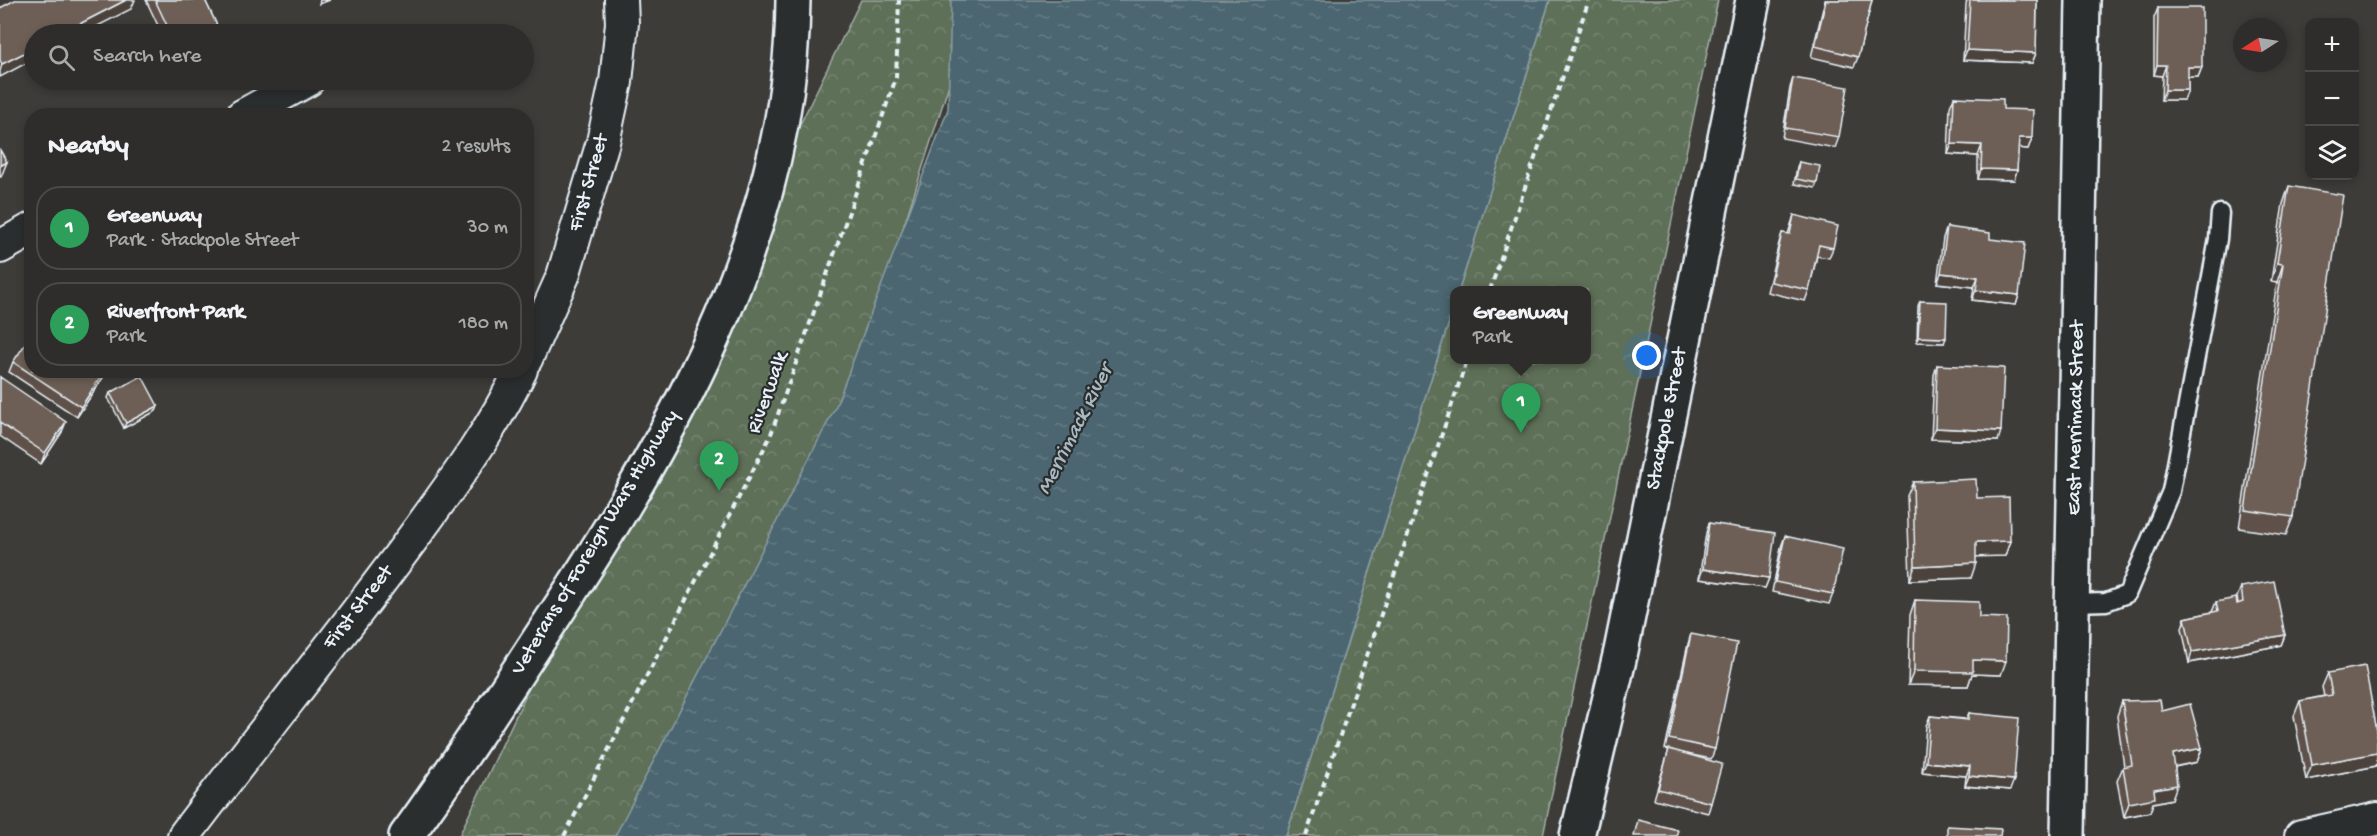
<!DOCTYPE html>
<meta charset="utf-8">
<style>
body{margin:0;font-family:"Gochi Hand",sans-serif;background:#3a3937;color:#f1f3f6}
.controls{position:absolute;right:18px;top:18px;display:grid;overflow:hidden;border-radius:12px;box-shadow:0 3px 9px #0003}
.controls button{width:54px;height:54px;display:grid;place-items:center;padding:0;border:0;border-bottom:2px solid #494947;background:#2e2d2b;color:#f1f3f6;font:30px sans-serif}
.compass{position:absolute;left:2233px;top:18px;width:54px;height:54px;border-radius:50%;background:#2e2d2b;box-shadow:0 3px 9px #0003;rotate:258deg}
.you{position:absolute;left:1647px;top:356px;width:21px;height:21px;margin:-15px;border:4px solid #fff;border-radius:50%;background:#1a73e8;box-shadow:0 0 0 9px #1a73e833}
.badge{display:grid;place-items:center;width:39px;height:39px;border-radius:50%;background:#ffd166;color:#fff;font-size:20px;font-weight:700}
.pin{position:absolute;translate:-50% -50px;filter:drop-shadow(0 2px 3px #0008)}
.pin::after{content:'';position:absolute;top:32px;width:21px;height:18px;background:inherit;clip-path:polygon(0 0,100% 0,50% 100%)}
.popup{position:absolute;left:1450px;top:286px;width:141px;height:78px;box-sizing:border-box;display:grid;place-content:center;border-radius:12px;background:#2e2d2b;filter:drop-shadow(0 2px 4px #0005);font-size:20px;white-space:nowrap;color:#a7a8a9}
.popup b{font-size:22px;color:#f1f3f6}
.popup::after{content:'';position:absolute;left:50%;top:100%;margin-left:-12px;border:12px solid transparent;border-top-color:#2e2d2b}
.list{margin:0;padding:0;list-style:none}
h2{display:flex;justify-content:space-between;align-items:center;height:78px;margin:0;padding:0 24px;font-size:26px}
h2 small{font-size:20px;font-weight:400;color:#a7a8a9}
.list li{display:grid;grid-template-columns:39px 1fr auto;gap:18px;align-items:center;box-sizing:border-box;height:84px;margin:0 12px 12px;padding:0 12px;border:2px solid #494947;border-radius:24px}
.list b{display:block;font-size:22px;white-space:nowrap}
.list p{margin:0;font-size:20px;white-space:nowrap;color:#a7a8a9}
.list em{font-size:20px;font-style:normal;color:#a7a8a9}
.icon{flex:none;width:33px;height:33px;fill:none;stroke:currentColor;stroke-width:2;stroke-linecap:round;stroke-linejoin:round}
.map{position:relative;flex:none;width:2377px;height:836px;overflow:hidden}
.search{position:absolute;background:#2e2d2b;box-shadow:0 3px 9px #0003;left:24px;top:24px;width:510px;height:66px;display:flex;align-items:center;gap:15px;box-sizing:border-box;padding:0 21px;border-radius:33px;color:#a7a8a9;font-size:22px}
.panel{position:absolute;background:#2e2d2b;box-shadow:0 3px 9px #0003;left:24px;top:108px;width:510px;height:270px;border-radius:24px}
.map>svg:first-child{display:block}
</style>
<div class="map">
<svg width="2377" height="836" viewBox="0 0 2377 836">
<defs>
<pattern id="park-crowns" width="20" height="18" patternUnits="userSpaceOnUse" patternTransform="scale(1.5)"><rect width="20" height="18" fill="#5e6f58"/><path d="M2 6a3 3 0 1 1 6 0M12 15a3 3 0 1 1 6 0" fill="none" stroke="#758471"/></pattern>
<pattern id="water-ripples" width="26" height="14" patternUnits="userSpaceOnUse" patternTransform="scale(1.5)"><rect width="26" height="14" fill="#4b6670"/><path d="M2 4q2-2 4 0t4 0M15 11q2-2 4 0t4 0" fill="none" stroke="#657c85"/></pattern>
</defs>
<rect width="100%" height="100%" fill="#3e3c39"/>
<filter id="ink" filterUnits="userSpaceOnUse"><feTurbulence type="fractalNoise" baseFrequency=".0167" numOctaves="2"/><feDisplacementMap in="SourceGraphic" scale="12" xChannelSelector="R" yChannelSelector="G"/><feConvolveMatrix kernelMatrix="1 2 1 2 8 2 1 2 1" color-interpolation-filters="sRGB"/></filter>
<g filter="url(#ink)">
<path fill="url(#park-crowns)" stroke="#a3b0a8" stroke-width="1.5" d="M861,0H976L863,354L654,836H459L666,398Z
M1550,0H1718L1543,836H1286L1455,303V360H1587V290H1459Z"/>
<path fill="url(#water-ripples)" stroke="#8a9ea6" stroke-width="1.5" d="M951,0H1550L1459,290H1455V303L1286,836H615L836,406L948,109Z"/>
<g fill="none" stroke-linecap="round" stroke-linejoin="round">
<g stroke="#e8f1f8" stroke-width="21">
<path id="lane" d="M2074,603L2106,602L2127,594L2171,491L2218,239L2220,213"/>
</g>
<g stroke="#e8f1f8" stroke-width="36">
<path id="street" d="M242,116L308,80
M0,247L32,229
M526,359L563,276L603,142L616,82L622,23L621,0
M184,836C260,735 340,637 415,535C453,483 493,429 521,370
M2301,836L2377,819"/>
</g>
<g stroke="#e8f1f8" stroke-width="38">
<path id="secondary" d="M1577,836L1621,651L1753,0
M2068,836L2083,0"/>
</g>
<g stroke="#e8f1f8" stroke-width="38">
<path id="primary" d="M406,836C452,773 495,707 538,641C665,449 792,237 793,0"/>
</g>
<path stroke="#e8f1f8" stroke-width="4" stroke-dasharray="6 4.5" stroke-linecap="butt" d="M1490,290L1589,0
M564,836L770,437L896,78L899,0
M1306,836L1467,360"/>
<use href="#lane" stroke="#2a2d2e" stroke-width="16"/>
<use href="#street" stroke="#2a2d2e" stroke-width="32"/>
<use href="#secondary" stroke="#2a2d2e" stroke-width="33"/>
<use href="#primary" stroke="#2a2d2e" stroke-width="33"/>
</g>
<path fill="#5e5148" stroke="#e8f1f8" stroke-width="1.5" d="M146,0H205L221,34H162Z
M1825,0H1872L1858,57L1854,67L1811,57Z
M1967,0H2037L2036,53L2032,63L1963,60L1966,4Z
M2158,8L2202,67L2198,77H2188V90L2184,100H2161L2162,76L2154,75V18Z
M1793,78L1839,137L1835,148L1782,138L1790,88Z
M1954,97L2003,109L2032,138L2028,149L2018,148L2017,170L2014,180L1978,179V156L1948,154L1950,107Z
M1799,162L1817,183L1815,188L1794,184L1797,167Z
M2289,186L2293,517L2286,535L2239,528L2277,282L2271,281L2283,204Z
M1794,215L1833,248L1829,258L1817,256L1809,290L1805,301L1767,292L1779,243L1782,233L1788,234Z
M1947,227L1990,239L2019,295L2016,305L1972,300L1974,287L1937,283L1943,238Z
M1920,301L1944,343L1917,342L1918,306Z
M13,362L108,370L77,417L9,372Z
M1937,365L1998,441L1931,439L1934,375Z
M0,377L62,432L41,464L0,436Z
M110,393L158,406L156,411L124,428L108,398Z
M1913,482L1977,498L2010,541L2005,556H1976L1971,578L1910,580L1907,496Z
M1709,523L1769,578L1765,588L1699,579L1706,533Z
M1785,536L1833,594L1829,604L1772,592L1781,547Z
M2241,587L2285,635L2281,645L2189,663L2182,628L2185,618L2212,612L2216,602L2238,603L2237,597Z
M1915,600L1979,617L2001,675L1972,674L1968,686L1908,685L1910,615Z
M1691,634L1715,749L1711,759L1678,752L1711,803L1708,813L1654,799L1669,750L1665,749L1688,644Z
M2328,673L2377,731V763L2376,766L2306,780L2294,716L2300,701L2324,696L2322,687Z
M2122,701L2162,711L2202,748L2197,762L2175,767L2172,799L2153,803L2150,812L2124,817L2117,781L2123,767H2124L2117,716Z
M1969,713L2010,790L1965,786L1966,776L1922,772L1926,726L1930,716L1966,719Z"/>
<path fill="#4c423b" stroke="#e8f1f8" stroke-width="1.5" d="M126,0H135L131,9L82,34H60Z
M320,0H330L319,4Z
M34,48V59L0,77V71L2,64Z
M1967,50L2036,53L2032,63L1963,60Z
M2157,65H2166L2162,76L2154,75Z
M2188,67H2202L2198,77H2184Z
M2165,90H2188L2184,100H2161Z
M2019,138H2032L2028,149L2015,148Z
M1952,144L1982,145L1978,156L1948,154Z
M7,162L1,177H0V166Z
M1981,169L2017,170L2014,180L1978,179Z
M2277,263L2283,264L2277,282L2271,281Z
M1941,273L1978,277L1974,287L1937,283Z
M1976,290L2019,295L2016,305L1972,300Z
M1918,337L1946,338L1944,343L1917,342Z
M105,370H108L77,417L81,407Z
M158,406L156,411L124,428L126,423Z
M66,422L62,432L41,464L45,453Z
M1935,428L2001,431L1998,441L1931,439Z
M2010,541L2005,556L1970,557L1976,542Z
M1976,563L1971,578L1910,580L1915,566Z
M1703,569L1769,578L1765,588L1699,579Z
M2285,635L2281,645L2189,663L2192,652Z
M1973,660L2006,661L2001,675L1972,674L1968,686L1908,685L1914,671Z
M2202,748L2197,762L2168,768L2173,754Z
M2377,753V763L2376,766L2306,780L2312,765Z
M1926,762L1970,766L1966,776L1922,772Z
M1969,776L2014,780L2010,790L1965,786Z
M2177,785L2172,799L2153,803L2150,812L2124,817L2129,803L2154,789Z"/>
<path fill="#6d5e54" stroke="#e8f1f8" stroke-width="1.5" d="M15,0H126L60,34H34V48L2,64L0,60V8Z
M155,0H205L221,34H171Z
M1826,0H1872L1858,57L1815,46Z
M1970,0H2037L2036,53L1967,50Z
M2158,8H2202V67H2188V90H2165L2166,65H2157Z
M1793,78L1848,87L1839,137L1785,128Z
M1954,97L2003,99V109L2033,110L2032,138H2019L2017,170L1981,169L1982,145L1952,144Z
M0,150L7,162L0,166Z
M1799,162L1820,166L1817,183L1796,179Z
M2289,186L2343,195L2293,517L2245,510L2283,264L2277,263Z
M1794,215L1838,226L1833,248L1819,245L1809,290L1771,282L1782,233L1790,234Z
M1947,227L1990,233V239L2025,243L2019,295L1976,290L1978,277L1941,273Z
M1920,301L1947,302L1946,338L1918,337Z
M32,334V370H105L81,407L13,362Z
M1937,365L2004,368L2001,431L1935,428Z
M142,376L158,406L126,423L110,393Z
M0,377L66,422L45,453L0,423Z
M1976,479L1977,498L2009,497L2010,541L1976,542V563L1915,566L1913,482Z
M1709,523L1775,533L1769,578L1703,569Z
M1785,536L1843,549L1833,594L1775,582Z
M2274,581L2285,635L2192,652L2185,618L2218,611L2216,602L2236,598L2237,604L2243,602L2241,587Z
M1915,600L1979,602V617L2007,618L2006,661L1973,660V672L1914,671Z
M1691,634L1737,643L1715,749L1669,739Z
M2365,666L2377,731V753L2312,765L2300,701L2332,695L2328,673Z
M2160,700L2162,711L2190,704L2202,748L2173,754L2177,785L2154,789L2155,798L2129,803L2123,767L2132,765L2122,701Z
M1969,713L2019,718L2014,780L1969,776L1970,766L1926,762L1930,716L1968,720Z
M1669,749L1722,764L1711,803L1658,789Z
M1638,820L1678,830L1676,836H1634Z
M1947,826L2001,829L2000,836H1947Z"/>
</g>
<g text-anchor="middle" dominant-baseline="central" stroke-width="4.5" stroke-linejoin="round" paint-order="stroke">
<g font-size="21" fill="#e8f1f8" stroke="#2a2d2e">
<text transform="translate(590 183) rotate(-74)">First Street</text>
<text transform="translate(769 393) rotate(-70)">Riverwalk</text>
<text transform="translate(2077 418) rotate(-89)">East Merrimack Street</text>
<text transform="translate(1668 419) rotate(-79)">Stackpole Street</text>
<text transform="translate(596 543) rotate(-59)">Veterans of Foreign Wars Highway</text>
<text transform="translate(359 608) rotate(-52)">First Street</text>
</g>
<g font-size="22" font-style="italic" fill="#a9b9c2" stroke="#2a2d2e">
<text transform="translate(1076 430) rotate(-63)">Merrimack River</text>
</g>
</g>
</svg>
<div class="controls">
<button>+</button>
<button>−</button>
<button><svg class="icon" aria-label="layers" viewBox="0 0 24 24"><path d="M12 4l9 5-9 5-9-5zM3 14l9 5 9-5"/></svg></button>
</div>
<svg class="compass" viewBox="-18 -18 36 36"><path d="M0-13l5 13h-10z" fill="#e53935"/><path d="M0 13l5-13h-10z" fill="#a7a8a9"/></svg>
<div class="you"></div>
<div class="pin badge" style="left:1521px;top:433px;background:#2e9e5b">1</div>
<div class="popup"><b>Greenway</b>Park</div>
<div class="pin badge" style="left:719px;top:491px;background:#2e9e5b">2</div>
<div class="search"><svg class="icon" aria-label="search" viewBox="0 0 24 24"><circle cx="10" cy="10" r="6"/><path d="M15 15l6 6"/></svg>Search here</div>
<section class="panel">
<h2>Nearby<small>2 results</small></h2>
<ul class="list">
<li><span class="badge" style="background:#2e9e5b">1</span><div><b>Greenway</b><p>Park · Stackpole Street</p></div><em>30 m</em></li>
<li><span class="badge" style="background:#2e9e5b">2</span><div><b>Riverfront Park</b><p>Park</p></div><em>180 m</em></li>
</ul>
</section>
</div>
